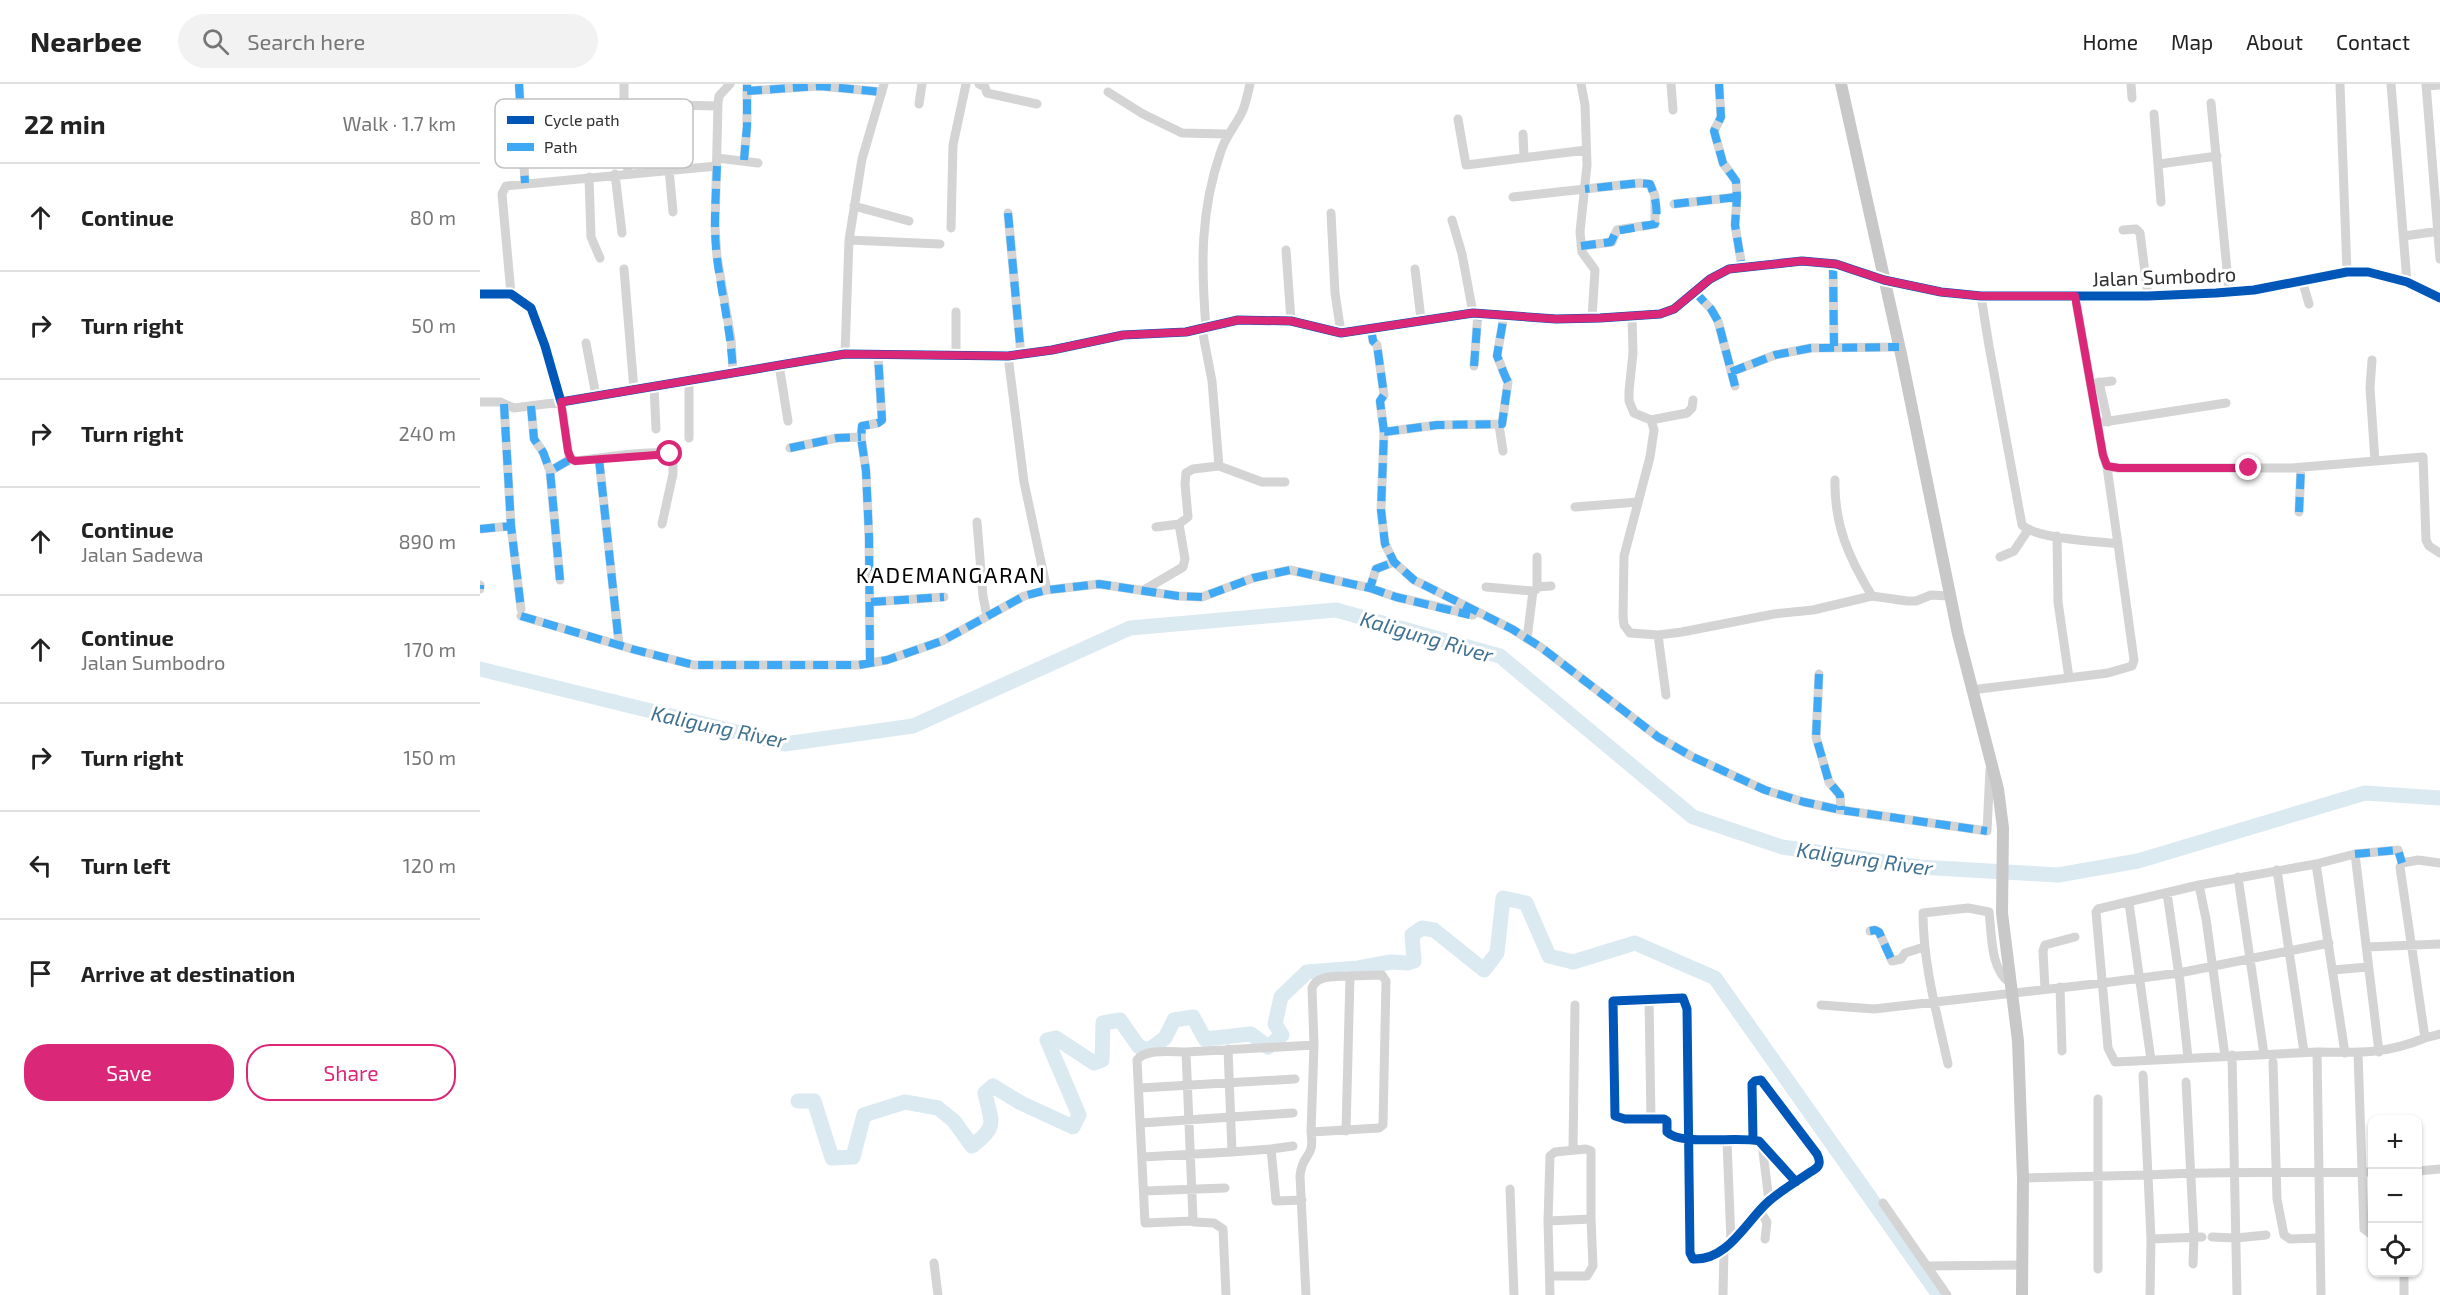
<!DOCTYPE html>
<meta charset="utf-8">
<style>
body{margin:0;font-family:"Exo 2",sans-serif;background:#f2f2f2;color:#222}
.controls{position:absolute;right:18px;bottom:18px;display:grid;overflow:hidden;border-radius:12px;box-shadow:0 2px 4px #0004}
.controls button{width:54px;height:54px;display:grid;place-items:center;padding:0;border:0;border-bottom:2px solid #e0e0e0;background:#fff;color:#222;font:30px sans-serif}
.stop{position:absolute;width:18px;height:18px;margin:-14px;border:4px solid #db2777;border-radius:50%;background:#fff}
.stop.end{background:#db2777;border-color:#fff;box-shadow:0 2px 6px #0008}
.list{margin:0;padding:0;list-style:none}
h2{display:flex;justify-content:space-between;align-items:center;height:78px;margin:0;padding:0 24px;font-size:26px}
h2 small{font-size:20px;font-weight:400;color:#767676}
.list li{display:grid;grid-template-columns:39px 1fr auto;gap:18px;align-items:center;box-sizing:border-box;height:108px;padding:0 24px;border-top:2px solid #e0e0e0}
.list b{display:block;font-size:22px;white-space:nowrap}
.list p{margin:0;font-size:20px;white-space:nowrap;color:#767676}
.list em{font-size:20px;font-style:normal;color:#767676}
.actions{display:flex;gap:12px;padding:18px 24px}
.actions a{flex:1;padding:14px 0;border:2px solid #db2777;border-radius:24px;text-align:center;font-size:21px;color:#db2777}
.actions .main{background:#db2777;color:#fff}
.icon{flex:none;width:33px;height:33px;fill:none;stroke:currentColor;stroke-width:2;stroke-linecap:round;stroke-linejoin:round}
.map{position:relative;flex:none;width:1960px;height:1211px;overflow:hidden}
header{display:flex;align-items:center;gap:36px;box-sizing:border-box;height:84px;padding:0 30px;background:#fff;border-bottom:2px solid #e0e0e0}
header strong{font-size:28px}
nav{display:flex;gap:33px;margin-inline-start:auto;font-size:21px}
.search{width:420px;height:54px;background:#f2f2f2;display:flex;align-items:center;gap:15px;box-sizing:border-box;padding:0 21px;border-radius:33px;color:#767676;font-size:22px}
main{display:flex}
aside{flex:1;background:#fff}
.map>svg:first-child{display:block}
</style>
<header>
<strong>Nearbee</strong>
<div class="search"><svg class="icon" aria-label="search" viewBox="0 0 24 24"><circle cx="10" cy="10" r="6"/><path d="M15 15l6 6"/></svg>Search here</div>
<nav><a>Home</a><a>Map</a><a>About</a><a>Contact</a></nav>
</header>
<main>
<aside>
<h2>22 min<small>Walk · 1.7 km</small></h2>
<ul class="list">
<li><svg class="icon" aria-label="ahead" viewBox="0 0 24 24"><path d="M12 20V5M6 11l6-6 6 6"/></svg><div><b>Continue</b></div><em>80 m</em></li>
<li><svg class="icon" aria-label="right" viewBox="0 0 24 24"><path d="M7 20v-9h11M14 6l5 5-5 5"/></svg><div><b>Turn right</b></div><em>50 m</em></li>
<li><svg class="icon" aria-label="right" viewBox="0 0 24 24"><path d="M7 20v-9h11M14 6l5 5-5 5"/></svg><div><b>Turn right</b></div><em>240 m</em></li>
<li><svg class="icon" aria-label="ahead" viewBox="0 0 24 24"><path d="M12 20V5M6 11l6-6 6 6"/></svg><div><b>Continue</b><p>Jalan Sadewa</p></div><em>890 m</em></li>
<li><svg class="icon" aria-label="ahead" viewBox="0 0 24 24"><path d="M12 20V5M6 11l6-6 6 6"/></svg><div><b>Continue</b><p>Jalan Sumbodro</p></div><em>170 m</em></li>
<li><svg class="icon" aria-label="right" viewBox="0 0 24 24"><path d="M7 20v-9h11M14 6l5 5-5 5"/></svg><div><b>Turn right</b></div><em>150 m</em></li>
<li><svg class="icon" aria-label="left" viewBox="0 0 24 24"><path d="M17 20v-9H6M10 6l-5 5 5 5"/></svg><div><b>Turn left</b></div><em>120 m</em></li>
<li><svg class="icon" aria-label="arrive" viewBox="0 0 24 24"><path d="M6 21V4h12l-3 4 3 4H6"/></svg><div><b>Arrive at destination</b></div></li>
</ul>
<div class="actions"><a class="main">Save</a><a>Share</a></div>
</aside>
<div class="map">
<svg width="1960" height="1211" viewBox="0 0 1960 1211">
<rect width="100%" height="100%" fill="#fff"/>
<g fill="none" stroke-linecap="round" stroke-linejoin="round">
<path stroke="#dbe9f1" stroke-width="15" d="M0,585L305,660L433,642L650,544L856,526L1020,572L1213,733L1302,763L1439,783L1578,791L1658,777L1885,709L1960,714
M318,1017H334L352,1074L373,1073L384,1031L425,1018L458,1024L474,1037L492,1062C519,1041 511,1039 505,1009L513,1002L541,1019L593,1043L599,1031L567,956L576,954L614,979L622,976L623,939L640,936L659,963L669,966L685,954L694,936L713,933L725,955L771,950L788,963L802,951L795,940L801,913L827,888L878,884L911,878L927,879L934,877L932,851L942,844L954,846L1004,886L1017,869L1023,814L1046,819L1069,872L1093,878L1155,859L1235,894L1459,1211"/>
<path stroke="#d4d4d4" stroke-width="9" d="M39,0L45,99
M144,0V31L138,42L139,56L146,65L148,89
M250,0L239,12L238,19L235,143L237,173L251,255L253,288
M499,0L505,3L507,9L557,20
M1101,0L1105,21L1107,81L1100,148L1102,168L1115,186L1112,234
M1191,0L1193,26
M1239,0L1241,33L1234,47L1243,79L1256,97L1257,113L1255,141L1262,183
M1651,0L1652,14
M1860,0L1867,188
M1911,0L1927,198
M1946,0L1960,175
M1946,2L1960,1
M267,7L339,2L402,8
M628,8L663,30L702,49L747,50
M1731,19L1749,207
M439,20L442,0
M194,21L237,22
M1674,30L1681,118
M978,35L986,81L1106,66
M1043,50L1044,73
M237,74L278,79
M264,76L267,42V0
M1679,80L1737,72
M189,85L193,128
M135,90L142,149
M109,93L111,153L120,174
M1033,113L1159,99L1170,100L1175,112V140L1137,146L1132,158L1101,162
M1194,120L1257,113
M374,122L429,137
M528,129L541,271
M851,129L855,209L861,249
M972,136L982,170L993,229
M471,144L473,61L486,0
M1643,146L1656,145L1660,149L1668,212
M1924,152L1960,147
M369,156L460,160
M806,166L811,237
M1353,180L1354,262
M144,185L154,306
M935,185L941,235
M1822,196L1829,220
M1214,207L1231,225L1238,237L1255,302
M0,210H31L51,224L65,262L81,318L365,270L528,272L572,266L643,251L706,248L758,236L811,237L861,249L993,229L1076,235L1120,234L1180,230L1194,225L1230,195L1249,185L1322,177L1356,180L1404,196L1461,208L1501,212H1668L1736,209L1774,206L1867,188H1888L1927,198L1960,214
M31,210L22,110L26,102L237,82
M1501,212L1509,262L1542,441C1556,455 1616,457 1638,460L1627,383
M1595,212L1623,371L1627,383L1639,384H1812L1943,373L1946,456L1949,462L1960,469
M1152,232L1153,269L1149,307V317L1154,329L1171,336L1174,346L1170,373L1144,472L1143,533L1144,541L1150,549L1178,551L1202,548L1294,530L1333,526L1392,512L1427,517H1436L1451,511L1469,512
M726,244C721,181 720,127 741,67C747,49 756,42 763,26C766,18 768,9 770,0
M722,245L732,297L739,382L782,398H805
M891,245L893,257L897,261L904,311L900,317L904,348L901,426L905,460L914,478L934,496L1032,545L1062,564L1178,653L1211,672L1285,706L1324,718L1361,726L1507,747L1510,685
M106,259L116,312
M365,270L369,156L382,75L404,0
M528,272L544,398L567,506
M476,273V228
M1892,276L1890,304L1895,377
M299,281L308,337
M994,282L998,229
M1251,288L1295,271L1331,264L1419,263
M209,296V354
M1619,298L1628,338
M1615,299L1632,297
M174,302L176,345
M0,318H20L34,324L81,318L89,372L95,377C115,375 179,364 193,371V390L182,440
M24,320L31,442L41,525
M51,322L54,355L63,368L70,387
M1171,336L1207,329L1212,324L1213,316
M1617,339L1746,319
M1019,341L1023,367
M904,348L957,341L1022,340L1028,298C1023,289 1021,280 1017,272L1024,231
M310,364L357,354L381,353
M119,375L139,560
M1355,396C1354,441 1369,474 1392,512
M1095,423L1158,418
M1819,428L1821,383
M497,438L503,512L507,532
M676,443L699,440L708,433L705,400L706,389L713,385L739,382
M0,445L31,442
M1577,452L1578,518L1589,594
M1520,473L1534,467L1548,446
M80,496L70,387L91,375
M0,501V505
M1006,503L1053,507L1047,555
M1057,503L1071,502
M890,504L916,513L993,531
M664,506L703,483L705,475L699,440
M1053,507L1057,505V473
M391,518L464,513
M41,532L152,565L214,581H379L407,576L462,557L544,512L567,506L619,500L698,512L722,513L773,494L810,486L890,504L896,485L914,478
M1178,551L1186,611
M390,579L389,453L386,387L381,353L382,342L398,339L402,336L398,271
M1339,590L1336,653L1349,698L1360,711L1361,726
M1491,606L1628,589L1652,582L1654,576L1638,460
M1875,770L1918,766L1922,779
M1836,780L1865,969
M1797,786L1824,968
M1758,793L1784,970
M1719,801L1836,780L1875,770L1899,968
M1687,809L1700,898L1708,974
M1649,819L1671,976
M1390,847L1395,846L1399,848L1412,877L1421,875L1425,869L1444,863
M1886,863L1960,860
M1853,886L1888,883
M1580,903L1582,967
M1565,905L1563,867L1565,861L1595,853
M1169,915L1171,1035
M1341,921L1394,925L1623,899L1699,889L1849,859
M1945,954L1960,950
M706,968C693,968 665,964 657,976L665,1139L713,1137
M1878,969L1884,1145L1892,1151
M1752,971L1757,1211
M1745,972L1726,835L1719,801L1618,825L1616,828L1628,964L1635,978L1837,968
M1793,978L1797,1115L1804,1151L1810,1155L1840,1154
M1468,980C1457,930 1443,880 1443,829L1488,824L1509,828C1512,851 1510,885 1530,899
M1706,998L1714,1153L1713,1180
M660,1004L815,995
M661,1039L813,1029
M831,1048L899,1044L903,1041L906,897L902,891L870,892L866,1047
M1273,1055L1272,1000L1275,997L1281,996L1337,1070C1340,1076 1341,1081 1335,1085C1320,1095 1303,1105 1289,1117C1266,1137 1248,1177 1213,1175L1210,1169L1207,925L1203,914L1133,917L1135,1032L1145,1035H1184L1187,1037V1048C1200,1062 1259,1052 1279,1057L1316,1098
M1247,1057L1251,1158
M1282,1060L1289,1117
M791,1065L813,1062
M1093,1066L1095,921
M752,1068L791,1065L796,1117L822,1116
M663,1073L752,1068L748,965
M1938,1087L1960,1085
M1543,1094L1668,1091L1663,991
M1030,1105L1034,1211
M664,1107L745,1104
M1403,1119L1467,1211
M1280,1127L1287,1138L1285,1155
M1068,1137L1111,1135L1113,1182L1107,1192H1070
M1732,1153L1756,1154L1786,1151
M1671,1155L1722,1153
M454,1179L458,1211
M1447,1182L1541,1181
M1618,1185V1015
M746,1211L743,1145L734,1139L714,1138L713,1135L706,968L834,961
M826,1211L820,1092C822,1068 835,1076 831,1048L834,961L832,904C837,890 857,893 870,892
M1070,1211L1068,1137L1070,1072L1075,1068L1106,1065L1111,1067V1135
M1243,1211L1244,1166
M1670,1211L1671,1155L1668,1091C1743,1086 1818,1090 1892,1088
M1841,1211L1837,968C1878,969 1907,970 1945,954L1920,783L1922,779L1938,776L1960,779
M1924,1211V1188"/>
<path stroke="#c8c8c8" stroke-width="12" d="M1361,0L1421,270L1478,550L1518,705L1523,744L1522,829L1538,957L1543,1094L1542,1211"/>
<path stroke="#3fa9f5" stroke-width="8" stroke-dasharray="15 8" stroke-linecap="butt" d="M39,0L45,99
M1239,0L1241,33L1234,47L1243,79L1256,97L1257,113L1255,141L1262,183
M267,7L339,2L402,8
M264,76L267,42V1
M237,82C236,112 233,143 237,174C242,213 251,248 253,288
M1194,120L1257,113
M528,129L541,271
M1101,162L1131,158L1136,147L1175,140C1179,127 1175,112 1170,100L1159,99L1105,105
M1353,180L1354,262
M1214,207L1231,225L1238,237L1255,302
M891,245L893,257L897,261L904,311L900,317L904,348L901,426L905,460L914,478L934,496L1032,545L1062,564L1178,653L1211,672L1285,706L1324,718L1361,726L1507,747
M994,282L998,229
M1251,288L1295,271L1331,264L1419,263
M24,320L31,442L41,525
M51,322L54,355L63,368L70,387
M904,348L957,341L1022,340L1028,298C1023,289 1021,280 1017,272L1024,231
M310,364L357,354L381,353
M119,375L139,560
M1819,428L1821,383
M0,445L31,442
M80,496L70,387L91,375
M0,501V505
M890,504L916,513L990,531
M391,518L464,513
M41,532L152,565L214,581H379L407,576L462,557L544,512L567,506L619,500L698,512L722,513L773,494L810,486L890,504L896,485L914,478
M390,579L389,453L386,387L381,353L382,342L398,339L402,336L398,271
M1339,590L1336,653L1349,698L1360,711L1361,726
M1875,770L1918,766L1922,779
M1390,847L1395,846L1399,848L1412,877"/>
<g stroke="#fff" stroke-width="13">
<path id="cycleway" d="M0,210H31L51,224L65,262L81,318L365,270L528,272L572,266L643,251L706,248L758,236L811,237L861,249L993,229L1076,235L1120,234L1180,230L1194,225L1230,195L1249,185L1322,177L1356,180L1404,196L1461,208L1501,212H1668L1736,209L1774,206L1867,188H1888L1927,198L1960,214
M1273,1055L1272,1000L1275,997L1281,996L1337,1070C1340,1076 1341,1081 1335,1085C1320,1095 1303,1105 1289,1117C1266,1137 1248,1177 1213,1175L1210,1169L1207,925L1203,914L1133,917L1135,1032L1145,1035H1184L1187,1037V1048C1200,1062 1259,1052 1279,1057L1316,1098"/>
</g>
<use href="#cycleway" stroke="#0057b8" stroke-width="9"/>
</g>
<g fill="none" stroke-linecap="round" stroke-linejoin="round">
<path stroke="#db2777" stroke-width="8" d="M190,370L95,377L91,375L88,367L81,318L365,270L528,272L572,266L643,251L706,248L758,236L811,237L861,249L993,229L1076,235L1120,234L1180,230L1194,225L1230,195L1249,185L1322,177L1356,180L1404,196L1461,208L1501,212H1595L1623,371L1627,382L1639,384H1769"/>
</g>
<g text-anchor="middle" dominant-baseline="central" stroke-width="6" stroke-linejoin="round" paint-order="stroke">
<g font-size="20" fill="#303030" stroke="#fff">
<text transform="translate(1684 192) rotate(-2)">Jalan Sumbodro</text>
</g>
<g font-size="21" font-style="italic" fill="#407190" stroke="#fff">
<text transform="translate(947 552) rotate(16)">Kaligung River</text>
<text transform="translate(239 642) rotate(12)">Kaligung River</text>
<text transform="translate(1385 774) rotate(8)">Kaligung River</text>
</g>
<g font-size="22" letter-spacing="1.5" fill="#000" stroke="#fff">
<text x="471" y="490">KADEMANGARAN</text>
</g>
</g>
<rect x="15" y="15" width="198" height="69" rx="9" fill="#fff" stroke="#c1c1c1" stroke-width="1.5"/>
<rect x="27" y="32" width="27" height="8" fill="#0057b8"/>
<rect x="27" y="59" width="27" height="8" fill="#3fa9f5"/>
<g font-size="16" fill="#303030">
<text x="64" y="42">Cycle path</text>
<text x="64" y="69">Path</text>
</g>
</svg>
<div class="controls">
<button>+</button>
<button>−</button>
<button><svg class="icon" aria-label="locate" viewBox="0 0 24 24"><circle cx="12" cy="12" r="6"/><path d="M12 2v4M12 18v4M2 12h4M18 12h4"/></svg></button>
</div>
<div class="stop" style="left:190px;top:370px"></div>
<div class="stop end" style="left:1769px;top:384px"></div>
</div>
</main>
